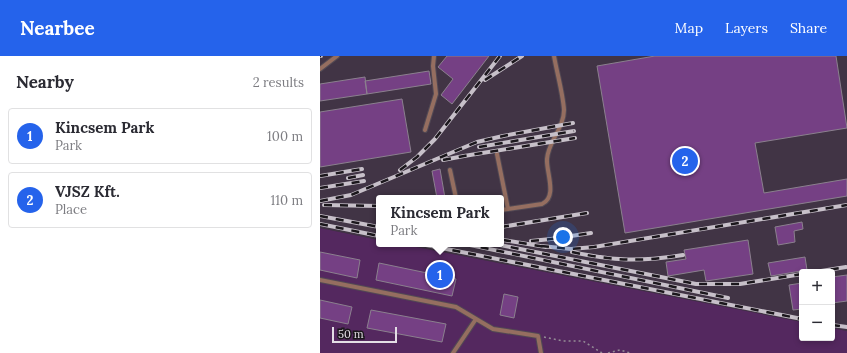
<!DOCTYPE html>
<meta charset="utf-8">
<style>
body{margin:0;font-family:Lora,serif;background:#f2f2f3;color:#2b2b33}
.controls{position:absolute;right:12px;bottom:12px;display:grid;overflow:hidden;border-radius:4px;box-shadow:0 2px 6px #0003}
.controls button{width:36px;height:36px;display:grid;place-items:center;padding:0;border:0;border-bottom:1px solid #e1e1e2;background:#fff;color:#2b2b33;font:20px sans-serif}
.scale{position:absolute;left:12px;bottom:10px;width:65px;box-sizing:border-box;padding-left:4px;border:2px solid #e4dee6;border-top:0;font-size:11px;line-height:14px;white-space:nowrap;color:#e4dee6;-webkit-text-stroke:3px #1b171c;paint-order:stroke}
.you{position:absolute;left:243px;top:181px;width:14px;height:14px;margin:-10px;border:3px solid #fff;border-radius:50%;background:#1a73e8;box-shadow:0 0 0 6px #1a73e833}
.badge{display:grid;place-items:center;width:26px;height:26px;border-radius:50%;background:#2563eb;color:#fff;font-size:13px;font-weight:700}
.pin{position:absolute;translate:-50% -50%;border:2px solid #fff;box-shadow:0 1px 4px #0006}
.popup{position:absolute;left:56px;top:139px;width:128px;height:52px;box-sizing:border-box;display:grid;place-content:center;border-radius:4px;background:#fff;filter:drop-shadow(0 1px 3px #0005);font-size:13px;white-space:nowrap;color:#7c7c81}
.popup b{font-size:15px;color:#2b2b33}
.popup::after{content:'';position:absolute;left:50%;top:100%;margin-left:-8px;border:8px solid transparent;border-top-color:#fff}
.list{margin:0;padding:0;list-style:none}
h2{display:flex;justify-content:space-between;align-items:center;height:52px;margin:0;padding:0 16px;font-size:17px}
h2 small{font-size:13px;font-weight:400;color:#7c7c81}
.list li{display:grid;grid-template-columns:26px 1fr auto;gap:12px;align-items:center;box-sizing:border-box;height:56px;margin:0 8px 8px;padding:0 8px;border:1px solid #e1e1e2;border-radius:4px}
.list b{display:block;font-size:15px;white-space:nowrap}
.list p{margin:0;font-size:13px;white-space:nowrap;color:#7c7c81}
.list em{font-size:13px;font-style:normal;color:#7c7c81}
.map{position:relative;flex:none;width:527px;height:297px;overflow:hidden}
header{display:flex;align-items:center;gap:24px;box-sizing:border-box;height:56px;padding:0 20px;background:#2563eb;color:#fff}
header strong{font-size:19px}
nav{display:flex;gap:22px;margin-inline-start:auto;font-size:14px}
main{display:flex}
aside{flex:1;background:#fff}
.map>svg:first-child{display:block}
</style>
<header>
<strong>Nearbee</strong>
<nav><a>Map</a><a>Layers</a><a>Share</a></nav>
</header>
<main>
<aside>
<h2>Nearby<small>2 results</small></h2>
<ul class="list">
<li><span class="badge">1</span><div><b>Kincsem Park</b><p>Park</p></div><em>100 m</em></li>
<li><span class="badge">2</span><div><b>VJSZ Kft.</b><p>Place</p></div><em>110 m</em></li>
</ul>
</aside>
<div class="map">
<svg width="527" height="297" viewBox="0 0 527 297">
<rect width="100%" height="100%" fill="#362d38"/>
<path fill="#413445" d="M0,0H527V275L512,272V216H482V266L81,188H181V142H59V184L0,172Z"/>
<path fill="#54285f" d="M0,172L59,184V188H81L482,266V282H512V272L527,275V297H0Z"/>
<path fill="#754084" stroke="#8b808e" d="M127,0H169L132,48L121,39L133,23L118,11Z
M335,0H516L527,72L435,87L444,137L527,123V140L305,177L277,10Z
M109,15L111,28L47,38L45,25Z
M45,21L47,38L0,45V28Z
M82,43L91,96L0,111V56Z
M120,113L125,142H117L112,115Z
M482,166L483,173L474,175L475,186L458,189L455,171Z
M428,184L433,218L386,225L384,214L348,220L346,206L366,203L364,194Z
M0,196L40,204L37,222L0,214Z
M485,201L487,214L451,220L448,207Z
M59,207L136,223L132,240L56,224Z
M527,219V245L512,247V221Z
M482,227V253L473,254L469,229Z
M184,238L198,241L194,262L180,259Z
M0,244L32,251L28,268L0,262Z
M51,254L126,268L122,286L47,272Z"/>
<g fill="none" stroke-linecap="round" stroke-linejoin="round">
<g stroke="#524954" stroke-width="6">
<path id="lane" d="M0,13L17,0
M105,74L116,38L113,10L114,0
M177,98L188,153
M130,114L136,142
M181,154L222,148C238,141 226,116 227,103C228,86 244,72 244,54C243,38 237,17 234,0
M0,224L136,251L173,273L218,280L221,297
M133,297L156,263"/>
</g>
<path stroke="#948c96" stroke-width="1.5" stroke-dasharray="2 3" stroke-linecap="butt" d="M224,281L243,285H263L282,297
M288,297L300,294L310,297"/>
<use href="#lane" stroke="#956e60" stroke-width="4"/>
<g stroke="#c7c0c9" stroke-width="4">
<path id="rail" d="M0,0H1
M165,24L202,0
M159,91L254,75
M123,104L144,100L255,82
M80,114L97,101L115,83L180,0
M0,120L42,113
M28,122L43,119
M0,132L44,125
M0,145L31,139L157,86L183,80L253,67
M4,149L59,150
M0,160L59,171
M0,168L59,180
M181,171L267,157
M183,184L226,191
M211,185L231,183L271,177
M101,188L482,263
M145,188L408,242
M175,188L376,228H420L482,218
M221,190L251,193L274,191L527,149
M252,196C294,205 320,206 363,199
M495,216L526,211
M512,269L527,271"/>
</g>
<use href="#rail" stroke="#1b171c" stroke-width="2.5" stroke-dasharray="8" stroke-linecap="butt"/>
</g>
</svg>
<div class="controls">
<button>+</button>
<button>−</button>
</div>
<div class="scale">50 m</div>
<div class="you"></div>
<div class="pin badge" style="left:120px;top:219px">1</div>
<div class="popup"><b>Kincsem Park</b>Park</div>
<div class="pin badge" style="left:365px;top:105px">2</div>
</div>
</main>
